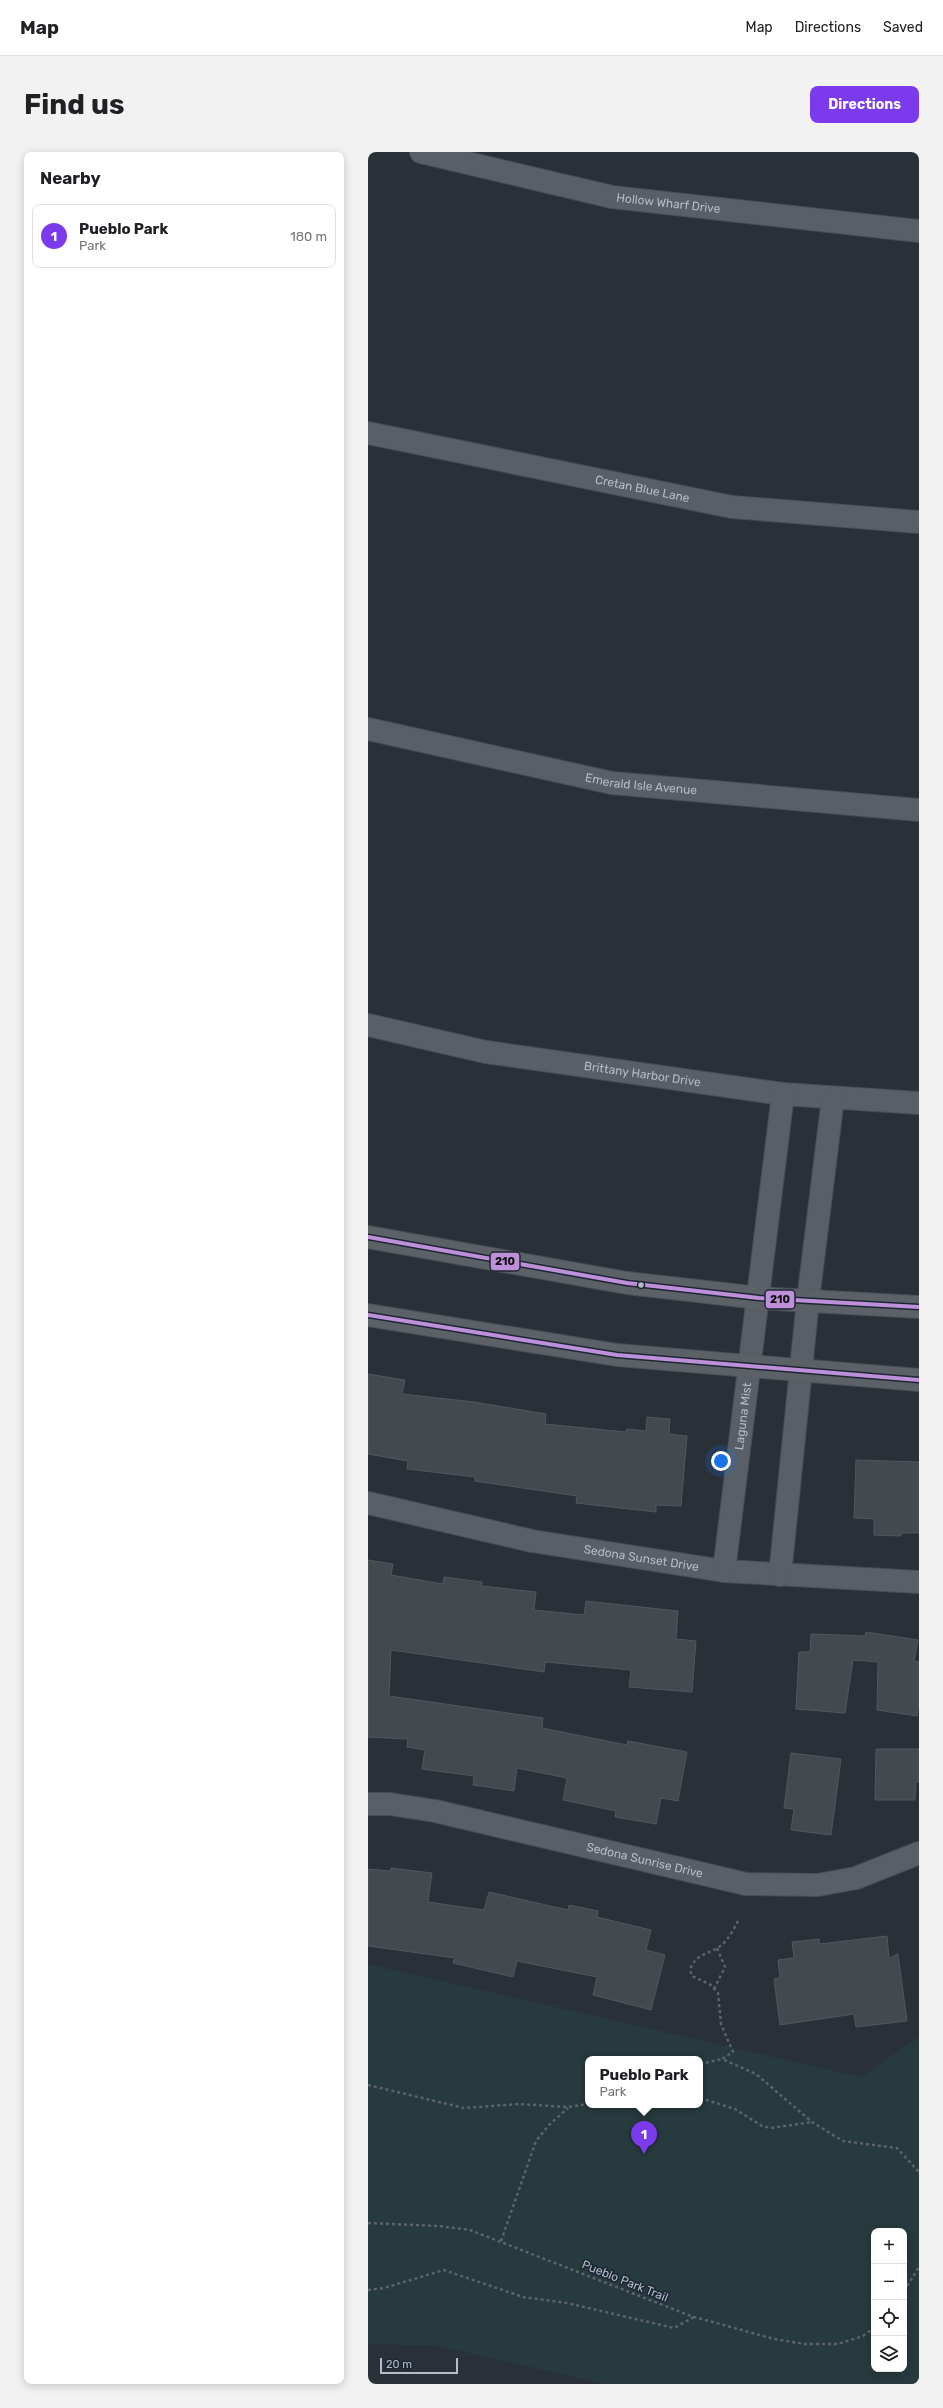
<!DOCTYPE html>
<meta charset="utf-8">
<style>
body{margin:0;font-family:Rubik,sans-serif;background:#f2f2f2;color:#202124}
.controls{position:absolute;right:12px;bottom:12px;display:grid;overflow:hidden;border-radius:8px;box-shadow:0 2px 10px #0003}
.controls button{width:36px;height:36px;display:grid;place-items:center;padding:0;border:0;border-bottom:1px solid #e0e0e0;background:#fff;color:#202124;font:20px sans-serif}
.scale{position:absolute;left:12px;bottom:10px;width:78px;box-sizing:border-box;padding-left:4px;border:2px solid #b4bcc9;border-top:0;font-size:11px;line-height:14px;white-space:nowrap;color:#b4bcc9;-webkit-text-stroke:3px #1d2633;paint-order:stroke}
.you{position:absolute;left:353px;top:1309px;width:14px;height:14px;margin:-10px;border:3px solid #fff;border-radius:50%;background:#1a73e8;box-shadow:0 0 0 6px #1a73e833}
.badge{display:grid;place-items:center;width:26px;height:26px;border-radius:50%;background:#7c3aed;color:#fff;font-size:13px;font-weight:700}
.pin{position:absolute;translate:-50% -33px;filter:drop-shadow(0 1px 2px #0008)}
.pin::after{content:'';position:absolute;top:21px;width:14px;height:12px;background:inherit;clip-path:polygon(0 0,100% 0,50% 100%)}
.popup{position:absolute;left:217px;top:1904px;width:118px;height:52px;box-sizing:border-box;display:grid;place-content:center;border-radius:8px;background:#fff;filter:drop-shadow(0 1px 3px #0005);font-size:13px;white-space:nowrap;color:#757577}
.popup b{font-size:15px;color:#202124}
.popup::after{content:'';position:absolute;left:50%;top:100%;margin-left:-8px;border:8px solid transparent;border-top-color:#fff}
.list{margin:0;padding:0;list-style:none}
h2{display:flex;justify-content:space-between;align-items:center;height:52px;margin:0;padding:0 16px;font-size:17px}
h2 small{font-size:13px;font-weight:400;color:#757577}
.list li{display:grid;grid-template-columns:26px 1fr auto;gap:12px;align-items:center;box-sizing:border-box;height:64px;margin:0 8px 8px;padding:0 8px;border:1px solid #e0e0e0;border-radius:8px}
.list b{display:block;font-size:15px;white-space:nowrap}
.list p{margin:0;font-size:13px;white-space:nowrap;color:#757577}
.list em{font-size:13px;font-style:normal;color:#757577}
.icon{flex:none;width:22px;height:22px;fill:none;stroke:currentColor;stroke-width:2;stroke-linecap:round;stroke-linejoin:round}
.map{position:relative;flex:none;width:551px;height:2232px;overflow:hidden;border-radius:8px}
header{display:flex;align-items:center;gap:24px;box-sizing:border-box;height:56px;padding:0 20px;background:#fff;border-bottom:1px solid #e0e0e0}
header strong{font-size:19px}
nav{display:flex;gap:22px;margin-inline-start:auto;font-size:14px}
.intro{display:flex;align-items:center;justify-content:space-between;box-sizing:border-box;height:96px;padding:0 24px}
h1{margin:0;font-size:28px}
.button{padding:10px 18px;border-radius:8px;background:#7c3aed;color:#fff;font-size:14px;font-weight:700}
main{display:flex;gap:24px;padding:0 24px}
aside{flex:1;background:#fff;border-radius:8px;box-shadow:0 2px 10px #0003}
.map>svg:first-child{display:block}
</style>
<header>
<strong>Map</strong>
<nav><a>Map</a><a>Directions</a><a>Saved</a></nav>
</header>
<div class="intro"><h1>Find us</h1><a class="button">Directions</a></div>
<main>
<aside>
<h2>Nearby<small></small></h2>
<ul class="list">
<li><span class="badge">1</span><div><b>Pueblo Park</b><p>Park</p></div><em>180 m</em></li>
</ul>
</aside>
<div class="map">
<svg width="551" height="2232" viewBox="0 0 551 2232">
<rect width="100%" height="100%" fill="#2a3038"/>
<path fill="#273a3e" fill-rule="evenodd" d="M0,1812L493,1925L551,1885V2232H236L70,2194L0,2192ZM220,1907H332V1953H220ZM506,2079H536V2217H506Z"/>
<path fill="#444950" stroke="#52575f" d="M0,1222L37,1228L34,1242L106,1250L178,1262L177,1272L258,1280L259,1277L278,1279L279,1265L302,1267L301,1282L319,1284L313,1354L288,1353V1360L208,1351L209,1344L107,1329V1325L39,1317L40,1309L0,1302Z
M488,1308L551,1310V1381H533V1384L506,1383V1367L486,1366Z
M0,1408L25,1412L23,1423L75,1432L76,1425L114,1430V1434L168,1440L166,1458L216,1463L218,1449L310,1459L308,1487L328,1489L324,1540L261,1535L263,1518L177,1510L176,1520L23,1498L21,1544L175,1566L174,1576L259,1593L260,1589L319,1600L310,1649L293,1646L288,1672L247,1665L248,1659L195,1648L199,1626L149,1616L146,1639L105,1633L106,1624L54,1617L57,1598L39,1595L40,1587L0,1585Z
M498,1480L550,1488L546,1509L551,1510V1549L549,1564L509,1558L510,1510L485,1508L477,1561L428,1557L431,1500H442L443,1482L497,1484Z
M508,1597H551V1630H548L547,1648H507Z
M423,1601L473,1607L463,1683L423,1678L426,1657L416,1656Z
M23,1716L64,1721L60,1750L116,1758L121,1740L200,1758L201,1753L230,1759L229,1765L283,1778L278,1798L297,1803L283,1858L225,1843L229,1825L149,1809L145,1825L85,1811L87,1806L0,1794V1717L22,1719Z
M519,1784L521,1806L530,1802L539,1869L488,1875L486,1862L412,1873L406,1827L412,1826L410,1808L426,1806L424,1790L451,1787L452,1792Z"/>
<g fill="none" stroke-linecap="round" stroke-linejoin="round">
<g stroke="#484c53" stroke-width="24">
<g id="street">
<path id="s1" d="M53,0L244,45L551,79"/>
<path id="s2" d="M0,281L364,355L551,370"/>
<path id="s3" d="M0,577L244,631L551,658"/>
<path id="s4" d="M0,873L118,900L415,942L551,951"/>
<path id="s5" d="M0,1351L164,1389L356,1419L551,1430"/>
<path id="s6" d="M356,1419L415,942"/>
<path d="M412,1423L440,1148L465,946"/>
<path id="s7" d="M0,1652H22L67,1659L378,1732L450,1733L488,1726L551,1701"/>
</g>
</g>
<g stroke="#484c55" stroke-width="24">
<path id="primary" d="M0,1085L259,1131L391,1146L551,1155
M0,1163L249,1203L551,1228"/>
</g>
<path stroke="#5d636a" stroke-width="2.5" stroke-dasharray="3 3" stroke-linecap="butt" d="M370,1769C365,1778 360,1789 351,1795C339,1803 327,1802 322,1818L324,1824L343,1833L350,1841L353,1872L365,1900L354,1907L388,1922L444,1970L475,1989L529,1996L551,2020
M346,1837L357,1815L349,1796
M332,1912L354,1907
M0,1933L96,1956L151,1952L200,1955L220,1952
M332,1946L367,1957L394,1974L403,1976L444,1970
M0,2071L71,2074L102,2078L323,2164L406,2187L437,2192H470L495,2184L506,2176
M133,2089L168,1989L180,1974L200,1956
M0,2138L16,2136L76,2118L155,2145L199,2151L306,2176L326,2165
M536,2139L551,2115"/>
<use href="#street" stroke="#5a5e66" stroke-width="22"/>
<use href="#primary" stroke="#5c6168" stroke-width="22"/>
<g stroke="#1d2633" stroke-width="7">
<path id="bus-1" d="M0,1085L259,1131L391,1146L551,1155
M0,1163L249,1203L551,1228"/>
</g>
<use href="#bus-1" stroke="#be90d9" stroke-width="4"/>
</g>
<circle fill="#b4bcc9" stroke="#1d2633" stroke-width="1.5" cx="273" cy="1133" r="3.5"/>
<g text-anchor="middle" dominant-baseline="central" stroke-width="3" stroke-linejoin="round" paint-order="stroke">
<g font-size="12" fill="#b4bcc9" stroke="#1d2633">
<text stroke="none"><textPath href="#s1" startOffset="253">Hollow Wharf Drive</textPath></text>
<text stroke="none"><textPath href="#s2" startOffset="280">Cretan Blue Lane</textPath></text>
<text stroke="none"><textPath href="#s3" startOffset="279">Emerald Isle Avenue</textPath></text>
<text stroke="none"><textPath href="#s4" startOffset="279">Brittany Harbor Drive</textPath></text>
<text stroke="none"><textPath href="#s6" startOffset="156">Laguna Mist</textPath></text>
<text stroke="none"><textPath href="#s5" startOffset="279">Sedona Sunset Drive</textPath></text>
<text stroke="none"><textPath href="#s7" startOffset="283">Sedona Sunrise Drive</textPath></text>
<text transform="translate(257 2129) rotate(22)">Pueblo Park Trail</text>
</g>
</g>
<g stroke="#1d2633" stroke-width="1.5">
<rect x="122" y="1100" width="30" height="19" rx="4" fill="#be90d9"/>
<rect x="397" y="1138" width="30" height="19" rx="4" fill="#be90d9"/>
</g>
<g font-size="11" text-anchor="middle" font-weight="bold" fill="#111">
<text x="137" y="1113">210</text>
<text x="412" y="1151">210</text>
</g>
</svg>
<div class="controls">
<button>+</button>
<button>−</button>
<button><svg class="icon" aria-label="locate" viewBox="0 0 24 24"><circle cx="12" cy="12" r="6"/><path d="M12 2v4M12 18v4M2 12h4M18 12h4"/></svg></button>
<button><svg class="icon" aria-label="layers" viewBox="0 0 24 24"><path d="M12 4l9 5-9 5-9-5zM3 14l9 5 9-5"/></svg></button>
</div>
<div class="scale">20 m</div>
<div class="you"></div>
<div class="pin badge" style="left:276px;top:2002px">1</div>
<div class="popup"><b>Pueblo Park</b>Park</div>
</div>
</main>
